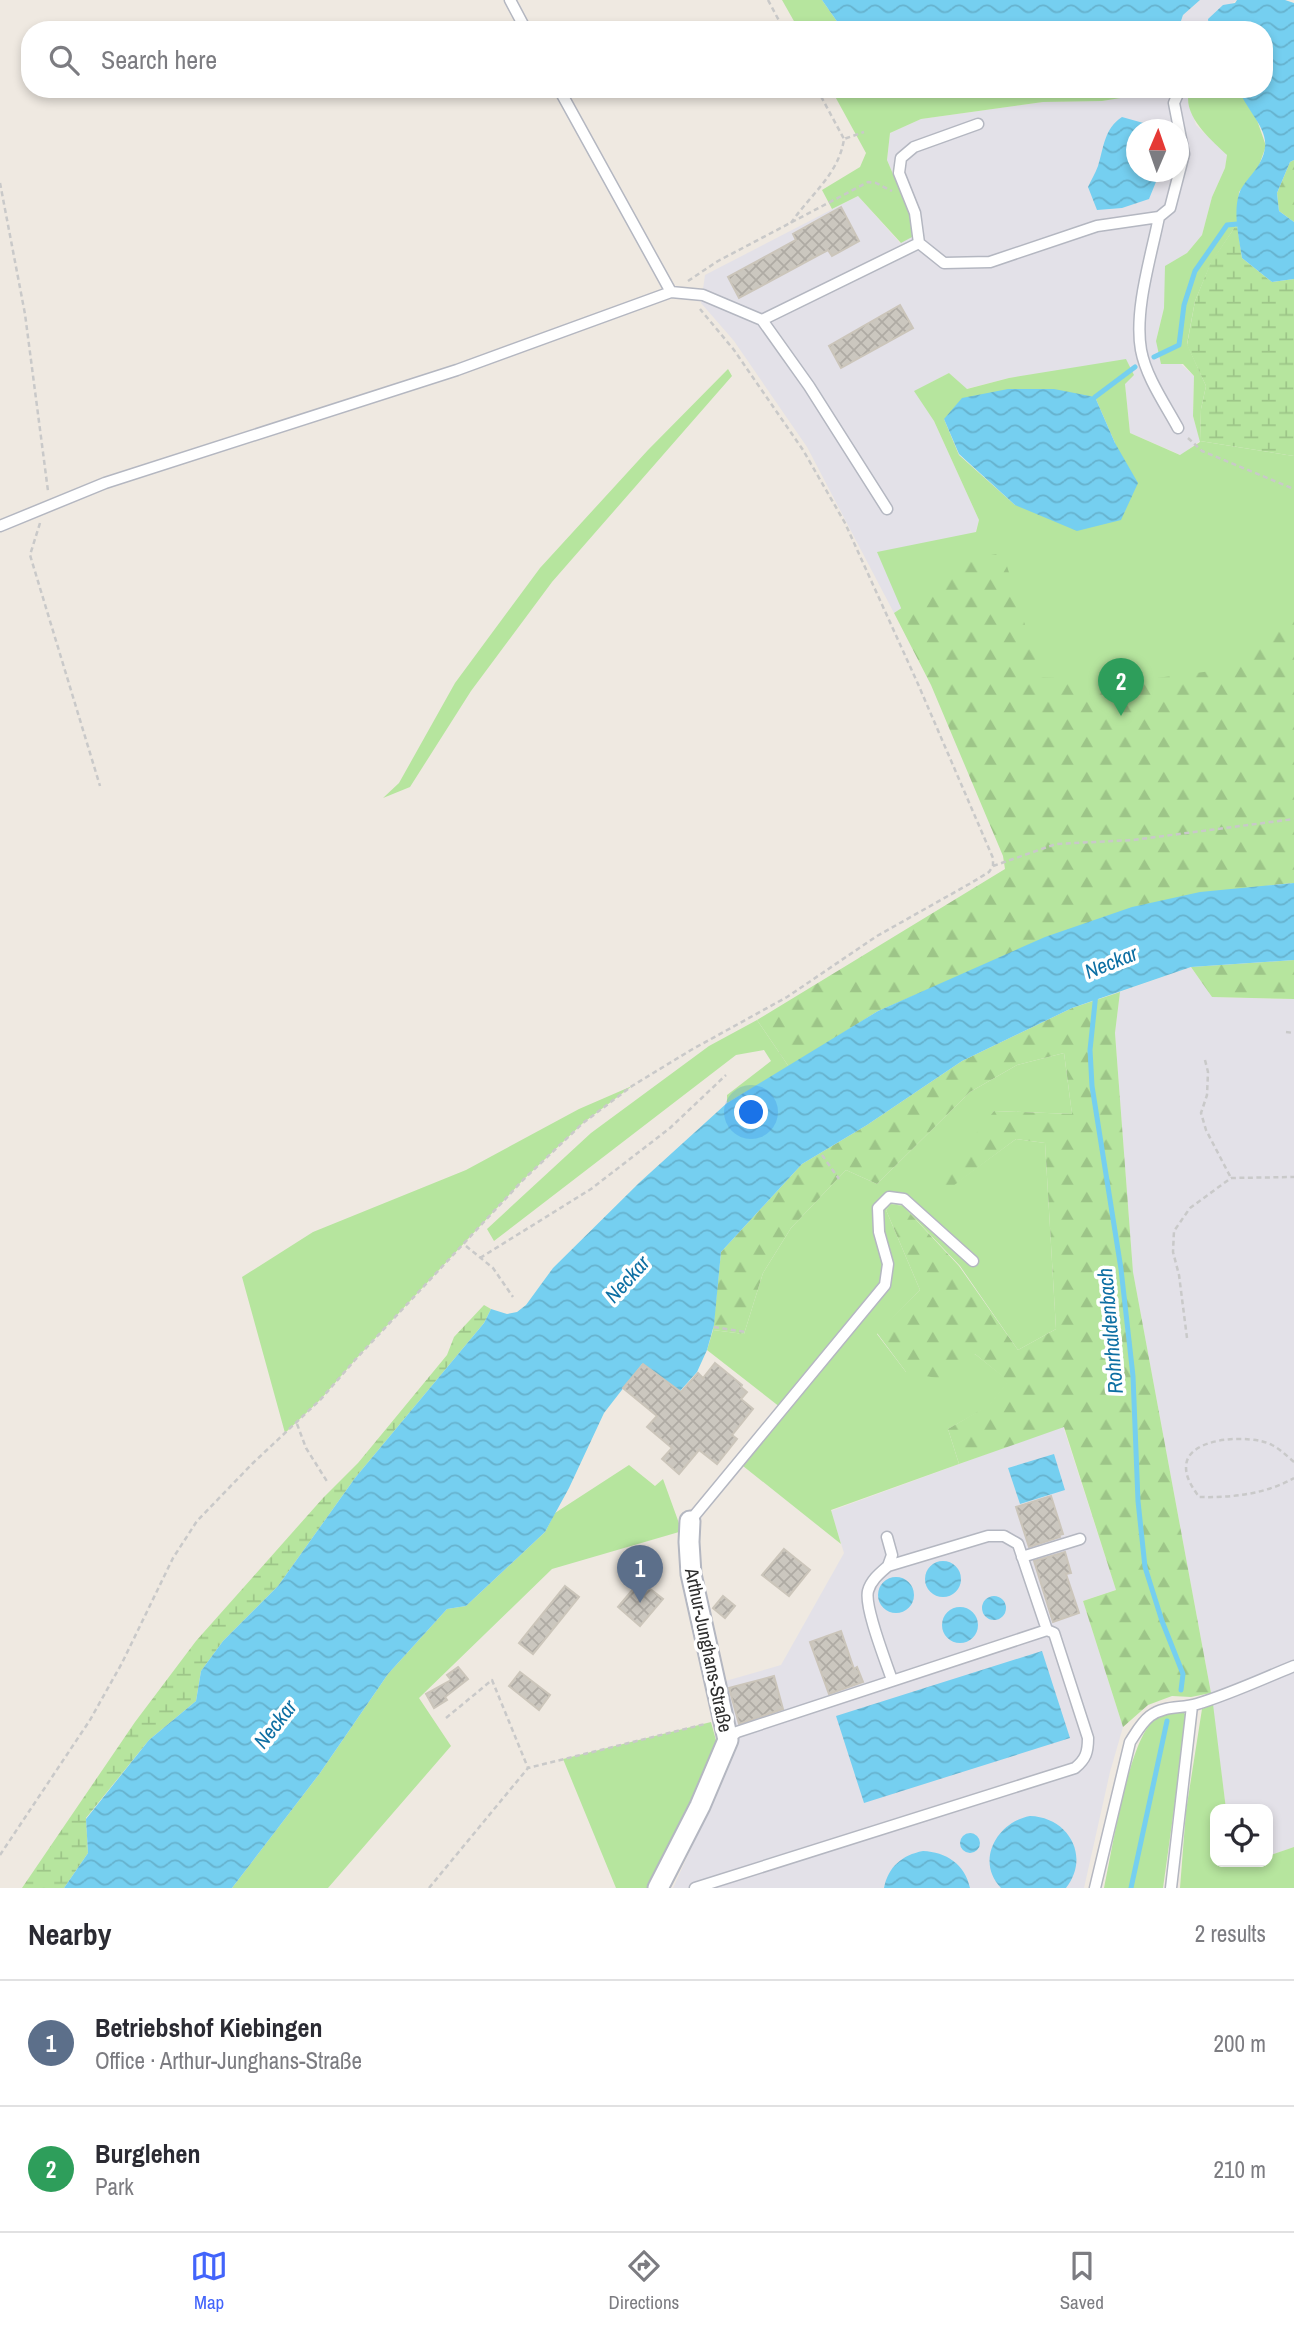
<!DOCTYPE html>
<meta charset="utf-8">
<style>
body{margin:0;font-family:"Archivo Narrow",sans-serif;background:#f7f7f7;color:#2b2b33}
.controls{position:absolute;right:21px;bottom:21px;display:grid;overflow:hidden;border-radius:14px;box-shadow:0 4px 10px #0003}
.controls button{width:63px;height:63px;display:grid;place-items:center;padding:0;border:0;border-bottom:2px solid #e1e1e2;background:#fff;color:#2b2b33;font:35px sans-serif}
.compass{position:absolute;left:1126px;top:119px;width:63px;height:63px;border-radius:50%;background:#fff;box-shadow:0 4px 10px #0003;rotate:2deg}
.you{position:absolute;left:752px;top:1113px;width:24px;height:24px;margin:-18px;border:5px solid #fff;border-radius:50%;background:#1a73e8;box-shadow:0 0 0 10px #1a73e833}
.badge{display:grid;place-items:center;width:46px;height:46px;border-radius:50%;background:#4264fb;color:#fff;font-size:23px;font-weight:700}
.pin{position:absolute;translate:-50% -58px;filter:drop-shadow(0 2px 4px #0008)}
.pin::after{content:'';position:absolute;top:37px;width:24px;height:21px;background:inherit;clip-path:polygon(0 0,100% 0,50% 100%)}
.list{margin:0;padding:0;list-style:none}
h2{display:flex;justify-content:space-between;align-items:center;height:91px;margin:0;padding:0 28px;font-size:30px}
h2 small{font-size:23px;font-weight:400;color:#7c7c81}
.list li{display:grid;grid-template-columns:46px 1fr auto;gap:21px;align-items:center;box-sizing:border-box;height:126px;padding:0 28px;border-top:2px solid #e1e1e2}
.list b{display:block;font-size:26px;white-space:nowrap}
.list p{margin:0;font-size:23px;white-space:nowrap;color:#7c7c81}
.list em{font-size:23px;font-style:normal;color:#7c7c81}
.icon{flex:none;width:38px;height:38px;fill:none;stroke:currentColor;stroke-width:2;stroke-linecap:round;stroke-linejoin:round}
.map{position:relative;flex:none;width:1294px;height:1888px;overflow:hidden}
.search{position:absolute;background:#fff;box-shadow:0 4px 10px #0003;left:21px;right:21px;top:21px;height:77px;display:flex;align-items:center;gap:18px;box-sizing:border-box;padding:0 24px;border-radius:28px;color:#7c7c81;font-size:26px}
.sheet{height:343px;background:#fff}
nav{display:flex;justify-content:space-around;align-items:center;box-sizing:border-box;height:98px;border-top:2px solid #e1e1e2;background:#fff;font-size:19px;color:#7c7c81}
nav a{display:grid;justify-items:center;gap:4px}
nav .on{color:#4264fb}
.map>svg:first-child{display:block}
</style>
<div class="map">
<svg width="1294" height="1888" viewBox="0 0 1294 1888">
<defs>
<pattern id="forest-firs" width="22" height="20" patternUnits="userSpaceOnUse" patternTransform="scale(1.75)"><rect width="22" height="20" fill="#b6e59e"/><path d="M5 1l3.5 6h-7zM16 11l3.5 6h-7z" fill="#9dc588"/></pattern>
<pattern id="wetland-marsh" width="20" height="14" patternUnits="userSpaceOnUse" patternTransform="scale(1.75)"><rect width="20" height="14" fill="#b6e59e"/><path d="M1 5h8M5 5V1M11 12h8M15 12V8" fill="none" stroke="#9dc588"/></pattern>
<pattern id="water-waves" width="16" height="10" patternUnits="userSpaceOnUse" patternTransform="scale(1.75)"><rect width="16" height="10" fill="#75cff0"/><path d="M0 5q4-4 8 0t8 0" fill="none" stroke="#66b2ce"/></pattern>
<pattern id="building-cross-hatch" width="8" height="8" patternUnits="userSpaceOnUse" patternTransform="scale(1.75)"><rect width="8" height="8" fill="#cbc7bf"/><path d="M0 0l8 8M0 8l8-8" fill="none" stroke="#afaba4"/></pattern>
</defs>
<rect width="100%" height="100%" fill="#efe9e1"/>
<path fill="#e3e1e8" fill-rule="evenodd" d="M1200,0H1237L1208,19L1209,30H1178L1183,15Z
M1158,89H1190L1187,96L1196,125L1227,155L1225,168L1212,197L1202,235L1187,253L1166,266L1164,308L1156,341L1194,376L1193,416L1200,441L1181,455L1130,433L1125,384L1044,373L1009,378L966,389L949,373L915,391L934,421L979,520L972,545L950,576L894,613L807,447L734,341L701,303L705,275L858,196L900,243L910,214L887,160L890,133L921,119L1043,102L1102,101L1139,95ZM1136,130H1178V172H1136Z
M1191,967L1212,997L1294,999V1847L1268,1856V1809H1226L1211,1693L1133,1272L1115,1033L1120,992Z
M1063,1426L1116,1590L1083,1601L1123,1727L1110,1772L1084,1888H673L739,1743L722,1682L781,1665L844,1553L831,1511Z"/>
<path fill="#b6e59e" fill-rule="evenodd" d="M782,0H822L843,30H799Z
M831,89H893L895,92L947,97L1023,89L1074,93L1158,89L1139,95L1102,101L1043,102L921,119L890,133L887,160L910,214L912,237L901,243L858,196L832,209L822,190L860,167L866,153Z
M1190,89H1239L1257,120L1266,146L1257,171L1239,192L1237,224L1211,263L1195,301L1187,344L1206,386L1201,409L1200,441L1294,456V880L1041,934L877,552L976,532L979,520L934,421L914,391L949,373L967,389L1009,378L1126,359L1134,375L1125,384L1130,433L1180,455L1200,442L1193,416L1194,376L1183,364H1161L1156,341L1164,308L1165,266L1187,253L1202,235L1212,197L1225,168L1227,155C1211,140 1180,114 1190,89ZM1095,397L1115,443L1015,505L959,455L944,419Z
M728,369L732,376L552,582L471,691L410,787L383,798L399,783L455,683L540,568L648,450Z
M757,1020L789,1067L727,1103V1095L771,1061L764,1050L736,1055L494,1241L487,1229L591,1133L709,1046Z
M1064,1053L1072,1114L994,1111L945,1191L1016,1139L1045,1143L1056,1329L1018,1350L960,1266L903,1206L891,1204L886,1210L920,1290L877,1334L906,1372L975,1354L1009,1381L989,1406L948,1429L959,1464L831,1510L841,1544L743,1466L785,1411L707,1350L713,1330L744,1334L763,1273L791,1228L846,1170L877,1184L970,1092L1017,1065Z
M632,1086L583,1123L523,1180L355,1360L321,1399L285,1433L242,1277L313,1232L466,1170L579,1109Z
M629,1465L655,1486L663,1479L680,1526L679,1532L552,1569L419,1698L451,1746L328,1888H232L320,1773L388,1674L447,1609L466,1606L545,1532L555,1513Z
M1213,1704L1226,1809H1215V1862H1233L1234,1867L1251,1862H1268V1856L1294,1847V1888H1180L1186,1811L1202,1709Z
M1182,1711L1187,1716L1163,1888H1104C1112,1851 1128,1746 1152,1722C1160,1714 1172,1713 1182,1711Z
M711,1722L717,1744L695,1803L649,1888H616L563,1759Z"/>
<path fill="url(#forest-firs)" d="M1294,160V222L1279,211L1277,193L1290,162Z
M972,545L979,557L1003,553L1041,677L1125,682L1235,668L1272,637L1294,607V883L1200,892L1132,907L988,964L878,1011L789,1067L757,1020L1005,869L1003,856L931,685L894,613L950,576Z
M1294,960V999L1212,997L1191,967Z
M1120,992L1115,1033L1133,1272L1211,1693L1191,1697L1172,1696L1148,1705L1123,1727L1083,1601L1116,1590L1064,1427L959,1464L948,1429L989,1405L1008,1381L975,1354L951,1381L906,1372L877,1333L920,1290L886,1210L891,1204L903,1206L959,1266L1018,1350L1056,1329L1045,1143L1016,1139L945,1192L941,1178L994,1111L1072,1114L1064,1053L1017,1065L970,1092L877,1184L846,1170L791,1228L763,1273L744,1334L713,1330L721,1252L802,1164L867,1125L962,1061L1072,1008Z"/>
<path fill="url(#wetland-marsh)" d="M1237,224L1242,258L1272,282L1294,279V456L1200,441L1201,409L1206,386L1187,345L1195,301L1211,262Z
M484,1305L491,1309L484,1323L355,1478L278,1586L223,1641L201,1671L196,1701L149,1740L86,1818L88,1853L64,1888H22L135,1722L196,1641L323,1498L358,1463L447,1355L454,1337Z"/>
<path fill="url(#water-waves)" d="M822,0H1200L1183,15L1178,30H843Z
M1237,0H1285L1294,3V160L1290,162L1277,193L1279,211L1294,222V279L1272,282L1242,258C1239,238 1233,213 1239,194C1244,179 1263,168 1265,147C1268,128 1244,107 1239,89H1264V30H1209L1208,19L1223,5L1235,3Z
M893,89H1023L947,97L895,92Z
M1122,117L1154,126L1156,129L1136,130V172H1160L1149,199L1122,208L1097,210L1088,187C1091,180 1095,174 1098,166C1104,147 1104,129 1122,117Z
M1008,389H1054L1095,397L1115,443L1138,483L1121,520L1077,531L1015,505L959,454L944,419L962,398Z
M1294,883V960L1191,967L1072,1008L962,1061L867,1125L802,1164L721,1252L714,1325L707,1350L697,1372L680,1391L642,1364L604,1413L569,1488L545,1532L466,1606L447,1609L388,1674L320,1773L232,1888H64L88,1853L86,1819L149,1740L196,1701L201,1671L223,1641L278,1586L355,1478L484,1323L491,1309L507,1314L517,1312L526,1305L553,1268L640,1182L727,1103L878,1011L1045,937L1132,907L1200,892Z
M1054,1454L1065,1490L1020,1504L1008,1468Z
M925 1579a18 18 0 1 1 36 0a18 18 0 1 1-36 0Z
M878 1595a18 18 0 1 1 36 0a18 18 0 1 1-36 0Z
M982 1608a12 12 0 1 1 24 0a12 12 0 1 1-24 0Z
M942 1625a18 18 0 1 1 36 0a18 18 0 1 1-36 0Z
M1042,1651L1070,1738L864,1803L836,1716Z
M1030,1816C1068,1817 1091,1856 1066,1888H1001C975,1861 997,1822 1030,1816Z
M960 1843a10 10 0 1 1 20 0a10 10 0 1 1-20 0Z
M923,1851C946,1852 965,1864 970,1888H884C888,1867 902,1855 923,1851Z"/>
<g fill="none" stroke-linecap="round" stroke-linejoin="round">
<path stroke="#75cff0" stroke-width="5" d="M1154,357L1179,345L1184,305L1195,271L1227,225L1237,224
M1095,397L1135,367
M1096,993L1090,1050L1092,1086L1121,1269L1133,1376L1138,1501L1145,1567L1162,1621L1183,1674L1181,1690
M1131,1888L1167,1721"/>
</g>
<path fill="url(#building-cross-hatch)" stroke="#cbc5ba" stroke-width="2" d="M841,207L859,241L832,256L828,250L739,298L728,277L796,240L793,234Z
M900,305L913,328L841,368L829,346Z
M715,1363L742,1385L741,1387L747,1392L741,1399L753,1409L732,1435L737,1439L717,1464L699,1450L679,1474L662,1459L672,1448L647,1427L657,1416L623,1388L643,1364L681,1392L698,1373L703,1378Z
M1051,1496L1063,1534L1059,1535L1060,1537L1029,1547L1016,1507Z
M784,1549L810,1570L789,1596L762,1575Z
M1065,1552L1071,1573L1066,1574L1079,1613L1053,1622L1034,1561Z
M640,1581L663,1599L640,1626L618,1607Z
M565,1586L579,1597L533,1654L519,1643Z
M723,1596L735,1606L725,1618L713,1608Z
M841,1631L854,1669L857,1667L863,1682L829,1694L810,1642Z
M458,1667L468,1679L445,1697L447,1700L434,1708L426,1694L451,1680L447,1675Z
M520,1672L550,1695L539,1710L509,1686Z
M774,1676L783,1709L739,1724L729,1688Z"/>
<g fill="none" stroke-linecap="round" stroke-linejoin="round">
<g stroke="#b4b7c1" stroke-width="13">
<path id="service" d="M510,0L526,30
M559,89L671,292
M1159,217L1170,208L1184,154L1174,103L1180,89
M919,243L915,213L899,173L901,158L914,147L978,124
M762,320L809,386L887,509
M0,526L105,483L457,370L671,292L703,295L762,320L919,243L944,263L990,262L1097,226L1159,217C1151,257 1134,310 1141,350C1146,377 1165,404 1178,428
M690,1521L885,1285L888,1264L879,1232L878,1208L889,1197L904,1199L973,1261
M887,1537L892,1555L888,1566
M1022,1557L1080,1539
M728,1739L737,1732L1047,1630L1018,1544L1004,1536H988L888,1566C880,1573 871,1580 868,1591C864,1607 886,1662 892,1680
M695,1888L1075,1768C1086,1759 1088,1752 1088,1738L1054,1633L1047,1630
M1095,1888L1130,1742C1136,1733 1141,1723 1150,1716C1165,1705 1181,1709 1197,1704C1230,1694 1262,1679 1294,1666
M1171,1888L1192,1706"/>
</g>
<g stroke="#b4b7c1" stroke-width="23">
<path id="minor" d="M658,1888L700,1806L728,1740L691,1574L689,1542L690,1521"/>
</g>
<path stroke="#c9c9c9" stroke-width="2.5" stroke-dasharray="5 3.5" stroke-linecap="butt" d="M768,0L784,30
M817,89L844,139
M0,183L25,314L48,491
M791,223C810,195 839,174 844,139L864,132
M688,281L718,261L868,182L876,183L892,191
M1188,438L1202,451L1294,489
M40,523L30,555L100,786
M993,866L1056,844L1133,840L1294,819
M1286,1032L1294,1033
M1205,1060L1208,1072L1207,1095L1201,1113L1206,1130L1231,1178
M822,1155L839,1179
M466,1246L493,1268L513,1297
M480,1258L591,1189L670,1128L726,1075
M714,1327L745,1332
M1187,1338L1179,1275L1173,1252L1174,1231L1190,1208L1231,1178L1294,1177
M297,1424L306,1448L328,1483
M1294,1462C1287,1456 1280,1449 1272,1445C1252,1434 1186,1436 1186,1467C1186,1479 1193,1488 1199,1497C1231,1498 1266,1494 1294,1478
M446,1718L492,1680L528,1768
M0,1855L90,1720L122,1663L173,1558L197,1521L252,1464L321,1399L355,1360L523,1180L583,1123L632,1086L691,1050L787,997L877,936L971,883L989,872L993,866V858L918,684L845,523L803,450L734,350L700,309
M429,1888L528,1768L705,1724"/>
<use href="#service" stroke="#fff" stroke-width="10"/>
<use href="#minor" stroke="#fff" stroke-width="19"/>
</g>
<g text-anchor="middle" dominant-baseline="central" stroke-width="7" stroke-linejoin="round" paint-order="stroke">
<g font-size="19" fill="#2e2e2e" stroke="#fff">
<text transform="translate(709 1650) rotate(78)">Arthur-Junghans-Straße</text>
</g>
<g font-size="21" font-style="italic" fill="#0d6fa3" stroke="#fff">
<text transform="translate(1111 962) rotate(-22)">Neckar</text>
<text transform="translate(627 1279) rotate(-48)">Neckar</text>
<text transform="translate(1110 1331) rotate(-95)">Rohrhaldenbach</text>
<text transform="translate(275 1724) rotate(-52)">Neckar</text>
</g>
</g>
</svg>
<div class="controls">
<button><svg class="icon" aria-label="locate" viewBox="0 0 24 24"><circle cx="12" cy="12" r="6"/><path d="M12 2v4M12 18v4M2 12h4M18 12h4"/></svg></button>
</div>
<svg class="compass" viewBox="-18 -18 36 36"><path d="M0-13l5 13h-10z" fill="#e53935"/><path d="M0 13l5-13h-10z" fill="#7c7c81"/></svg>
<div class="you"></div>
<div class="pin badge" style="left:640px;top:1603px;background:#5c6f8a">1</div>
<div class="pin badge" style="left:1121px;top:716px;background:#2e9e5b">2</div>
<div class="search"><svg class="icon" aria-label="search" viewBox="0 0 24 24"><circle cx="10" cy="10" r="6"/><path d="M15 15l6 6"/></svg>Search here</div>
</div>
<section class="sheet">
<h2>Nearby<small>2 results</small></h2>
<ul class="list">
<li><span class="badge" style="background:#5c6f8a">1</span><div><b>Betriebshof Kiebingen</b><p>Office · Arthur-Junghans-Straße</p></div><em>200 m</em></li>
<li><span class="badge" style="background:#2e9e5b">2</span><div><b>Burglehen</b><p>Park</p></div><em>210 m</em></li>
</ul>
</section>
<nav>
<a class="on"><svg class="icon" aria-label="map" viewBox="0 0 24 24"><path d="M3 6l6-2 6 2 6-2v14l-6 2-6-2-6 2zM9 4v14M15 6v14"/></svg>Map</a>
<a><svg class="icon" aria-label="directions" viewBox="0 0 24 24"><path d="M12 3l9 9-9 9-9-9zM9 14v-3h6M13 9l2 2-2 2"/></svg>Directions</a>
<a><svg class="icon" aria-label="saved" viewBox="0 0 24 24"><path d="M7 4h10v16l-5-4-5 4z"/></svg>Saved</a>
</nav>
